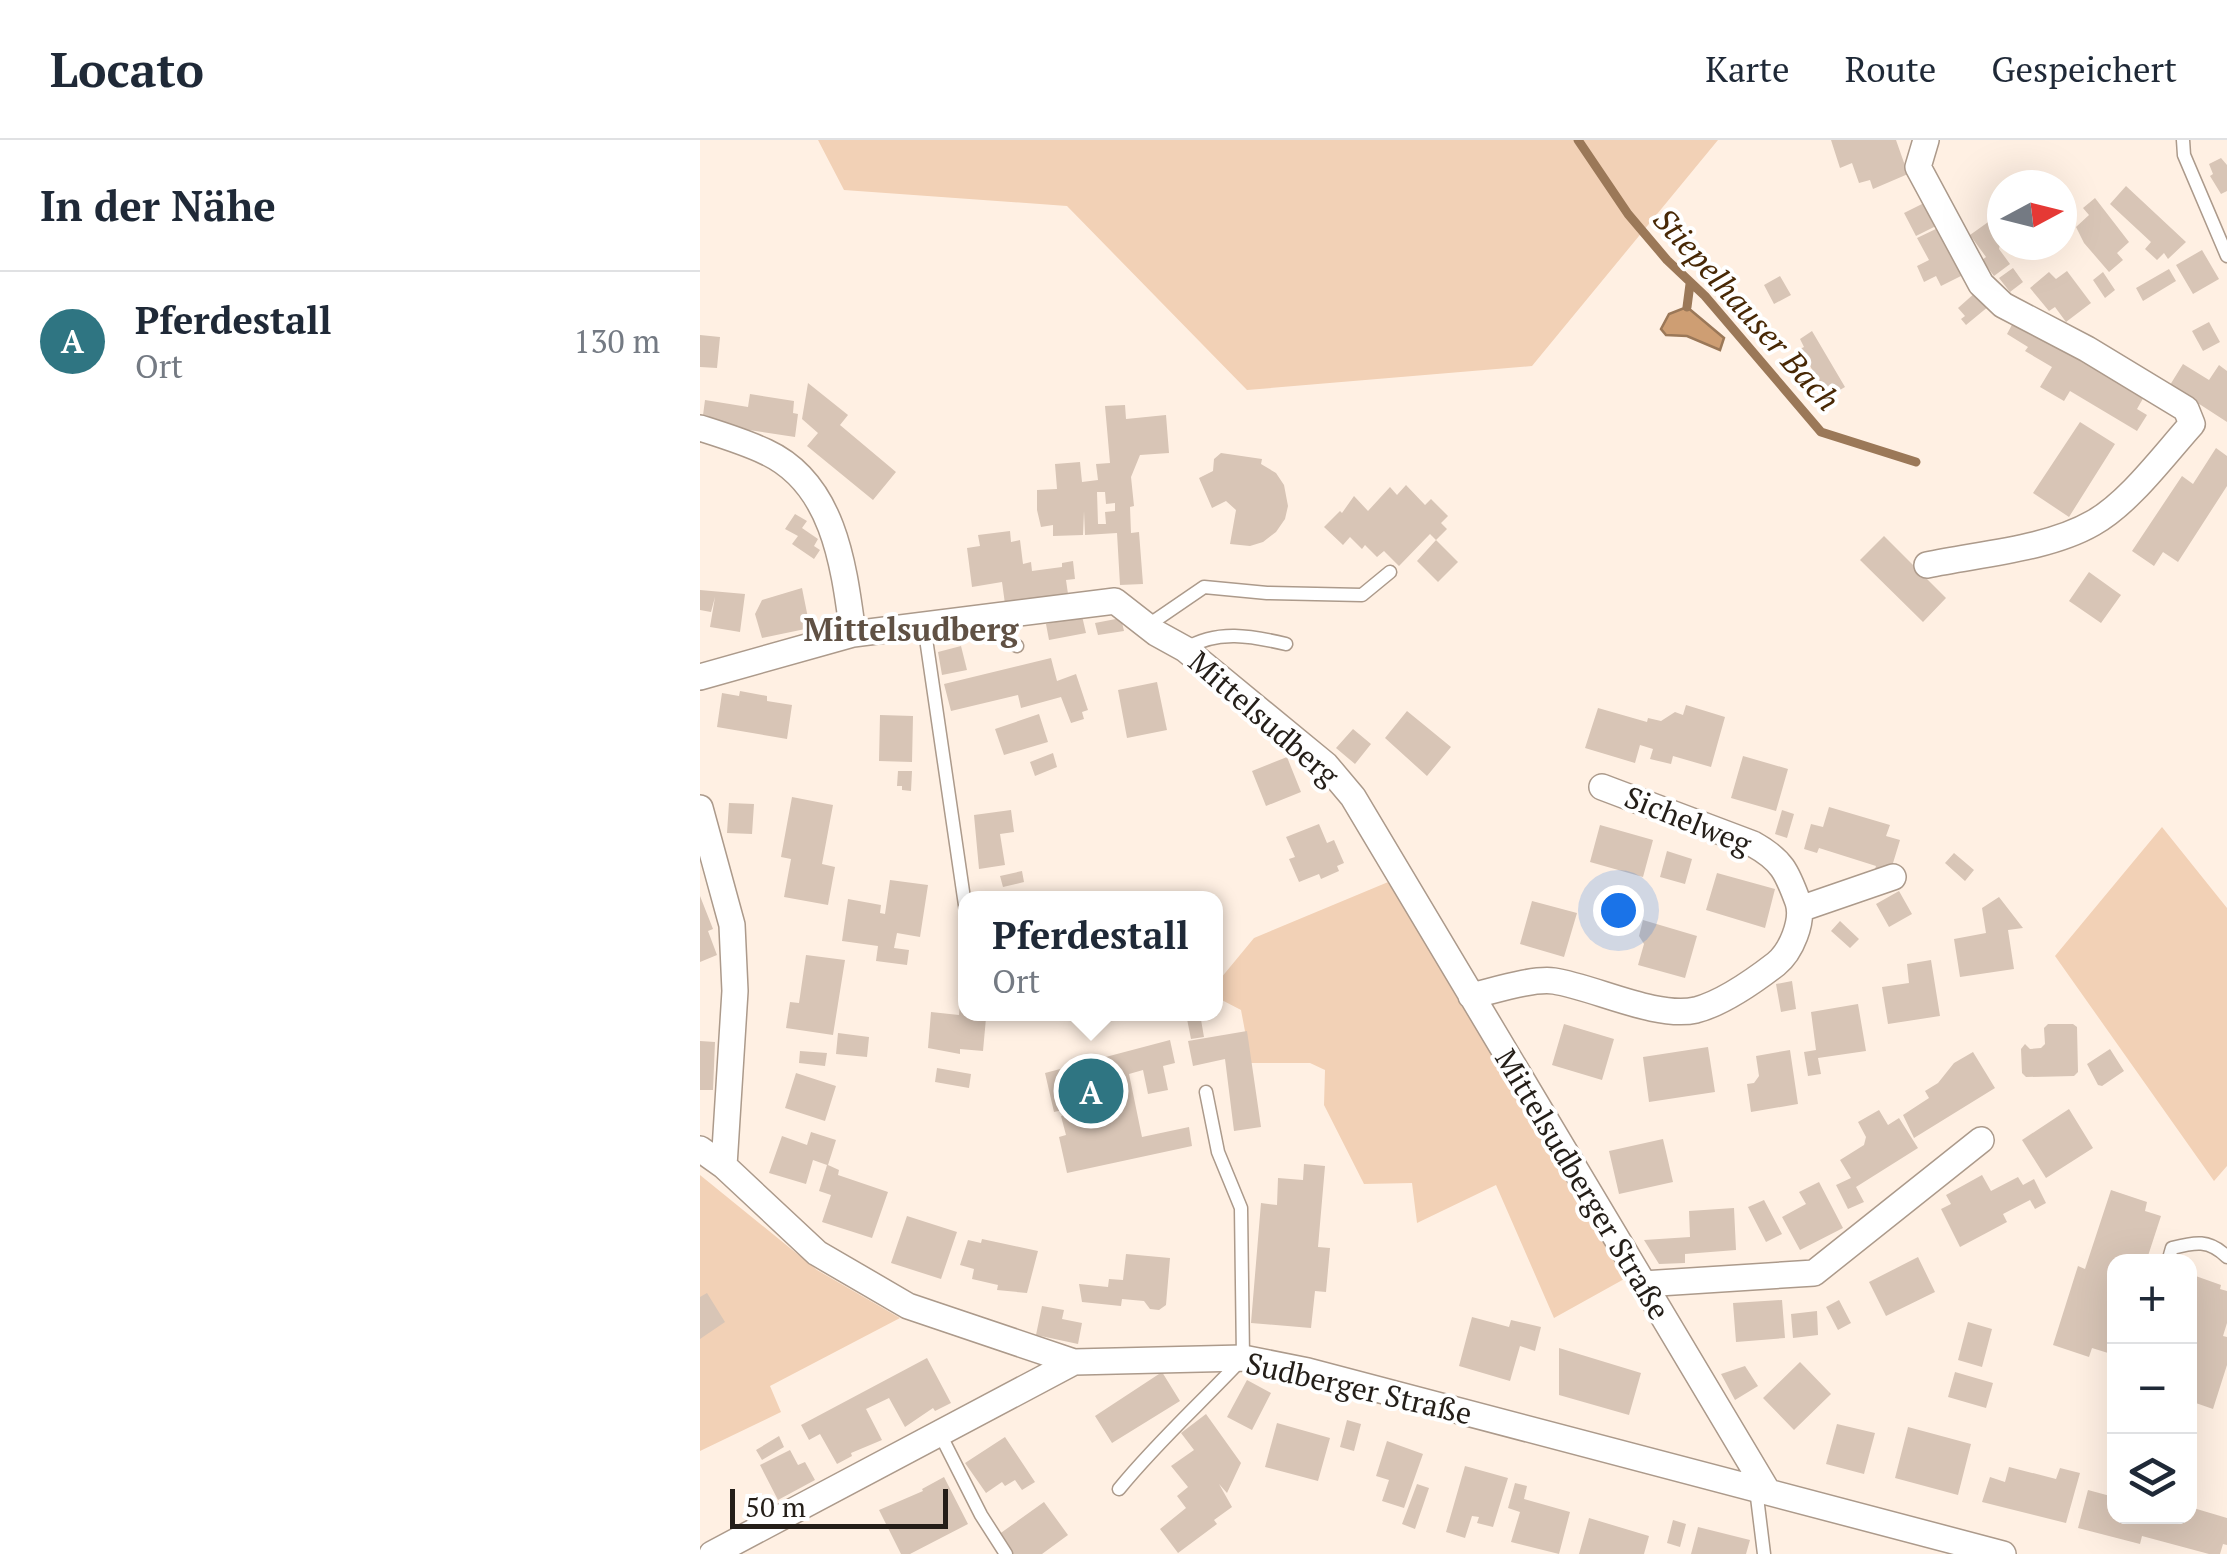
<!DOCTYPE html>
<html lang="de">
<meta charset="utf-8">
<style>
body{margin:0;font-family:"PT Serif",serif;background:#f2f2f3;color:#1f2937}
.controls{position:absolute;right:30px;bottom:30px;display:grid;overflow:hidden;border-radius:20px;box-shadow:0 10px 40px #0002}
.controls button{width:90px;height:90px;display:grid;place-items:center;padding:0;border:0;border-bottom:2px solid #e0e1e3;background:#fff;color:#1f2937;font:50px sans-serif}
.compass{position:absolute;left:1287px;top:30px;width:90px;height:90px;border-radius:50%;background:#fff;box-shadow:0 10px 40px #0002;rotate:83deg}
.scale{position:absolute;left:30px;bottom:25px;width:218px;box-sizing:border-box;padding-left:10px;border:5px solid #241e18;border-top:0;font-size:28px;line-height:35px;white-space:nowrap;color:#241e18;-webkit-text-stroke:8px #fff;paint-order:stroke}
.you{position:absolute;left:918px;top:770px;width:35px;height:35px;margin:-25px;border:8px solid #fff;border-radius:50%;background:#1a73e8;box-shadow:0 0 0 15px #1a73e833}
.badge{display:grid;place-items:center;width:65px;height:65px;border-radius:50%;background:#2f7582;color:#fff;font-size:32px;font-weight:700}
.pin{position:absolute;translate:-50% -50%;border:5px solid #fff;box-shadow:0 2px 10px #0006}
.popup{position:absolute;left:258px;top:751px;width:265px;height:130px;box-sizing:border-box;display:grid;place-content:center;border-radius:20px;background:#fff;filter:drop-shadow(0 2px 8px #0005);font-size:32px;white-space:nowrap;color:#747a83}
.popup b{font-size:38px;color:#1f2937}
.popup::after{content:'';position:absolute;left:50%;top:100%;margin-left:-20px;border:20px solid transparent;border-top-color:#fff}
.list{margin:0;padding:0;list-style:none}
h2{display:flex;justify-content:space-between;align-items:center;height:130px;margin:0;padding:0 40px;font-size:42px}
h2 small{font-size:32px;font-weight:400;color:#747a83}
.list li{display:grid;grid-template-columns:65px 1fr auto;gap:30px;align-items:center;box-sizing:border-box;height:140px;padding:0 40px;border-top:2px solid #e0e1e3}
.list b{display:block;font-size:38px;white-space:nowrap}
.list p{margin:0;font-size:32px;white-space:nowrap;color:#747a83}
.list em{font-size:32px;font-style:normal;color:#747a83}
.icon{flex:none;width:55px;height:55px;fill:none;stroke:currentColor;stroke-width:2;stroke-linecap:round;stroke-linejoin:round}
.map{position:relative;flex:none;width:1527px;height:1414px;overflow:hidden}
header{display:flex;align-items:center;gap:60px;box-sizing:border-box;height:140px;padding:0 50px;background:#fff;border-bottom:2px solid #e0e1e3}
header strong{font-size:48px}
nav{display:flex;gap:55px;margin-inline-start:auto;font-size:35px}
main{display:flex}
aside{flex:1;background:#fff}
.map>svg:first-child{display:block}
</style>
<header>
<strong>Locato</strong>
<nav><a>Karte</a><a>Route</a><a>Gespeichert</a></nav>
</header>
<main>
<aside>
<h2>In der Nähe<small></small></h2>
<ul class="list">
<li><span class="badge">A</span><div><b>Pferdestall</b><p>Ort</p></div><em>130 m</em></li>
</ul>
</aside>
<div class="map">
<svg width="1527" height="1414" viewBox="0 0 1527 1414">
<rect width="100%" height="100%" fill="#fff0e3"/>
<path fill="#f2d1b6" d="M118,0H1018L832,226L547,250L367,66L144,50Z
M1462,687L1527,768V1026L1514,1041L1355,816Z
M693,740L926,1138L854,1178L796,1045L717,1083L712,1043L664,1044L624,965L625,930L610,923H551L541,870L516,857V844L554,798Z
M0,1035L117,1130L200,1178L70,1246L81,1272L0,1311Z"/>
<path fill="#ce9e73" stroke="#9b7858" stroke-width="2.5" d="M987,167L1024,198L1020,210L987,196L966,195L961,189L969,174Z"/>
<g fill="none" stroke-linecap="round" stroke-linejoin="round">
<path stroke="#9b7858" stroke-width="9" d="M878,0L928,74L967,120L1005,156L1121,292L1216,322
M987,167L990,144"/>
</g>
<path fill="#d8c5b6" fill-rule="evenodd" d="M1131,0H1196L1208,34L1173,49L1170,40L1159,43L1152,23L1140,28Z
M1521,18L1527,25V51L1521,54L1510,36L1513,34L1509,24Z
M1426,46L1486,102L1468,119L1464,113L1457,120L1445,109L1451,102L1410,64Z
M1395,58L1429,102L1417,113L1423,120L1409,132L1384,103L1376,87L1389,75L1383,68Z
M1226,62L1238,85L1216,96L1204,73Z
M1291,80L1302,95L1299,109L1310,124L1294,136L1282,120L1286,117L1270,95Z
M1240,87L1263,135L1241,146L1236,136L1224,142L1217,126L1229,120L1217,98Z
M1502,110L1519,139L1493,154L1476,125Z
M1313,128L1323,142L1310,152L1299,138Z
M1469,129L1476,141L1443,161L1436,148Z
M1367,131L1391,163L1366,182L1355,167L1349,171L1330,148L1349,132L1356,139Z
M1403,132L1415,150L1405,158L1393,140Z
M1080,136L1091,155L1074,164L1064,145Z
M1276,152L1289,166L1266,185L1261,179L1265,176L1258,168Z
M1314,181L1445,255L1437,269L1447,275L1437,291L1370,251L1364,261L1340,247L1352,227L1325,211L1328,207L1307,194Z
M1509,182L1520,202L1503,211L1492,191Z
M1112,191L1145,247L1128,257L1106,219L1102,221L1096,211L1104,207L1100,199Z
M0,195L20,197L17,228L0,227Z
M1483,224L1509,240L1519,225L1527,231V282L1470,245Z
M108,243L148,275L140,285L196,332L173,360L107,306L118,293L102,279Z
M50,254L94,261L93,273L98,274L95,297L2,283L5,260L48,267Z
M425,265L426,279L466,275L469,313L440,315L431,337L434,366L430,367L431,393L439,392L443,444L420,445L417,393L385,395L384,371L383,395L353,396V385L341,387L337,370V350L357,349L355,324L380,322L382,342L398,340L396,324L410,323L405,266ZM397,352H405L406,364L415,363V371L405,372L406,384H398Z
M1380,282L1415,304L1369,377L1333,353Z
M1516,308L1527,316V346L1478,422L1463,412L1454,426L1432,411L1482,336L1493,344Z
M521,313L562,319L561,324L576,333L584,345L588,366L585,379L576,392L563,402L550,406L530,404L536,370L526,361L512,368L499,338L513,331L514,319Z
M706,345L725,365L731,359L748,376L741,383L747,389L736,400L730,394L699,426L684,411L677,417L665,405L662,409L650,397L643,405L624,387L640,371L642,373L654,356L668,371L690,347L697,355Z
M95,374L107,381L102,388L118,399L114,406L120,410L114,419L92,404L98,396L85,389Z
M310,391L311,402L320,400L323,424L331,422L332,431L362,427V423L373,421L375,439L366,440L368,454L305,464L302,442L272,447L267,408L280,406L278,395Z
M1184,396L1246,458L1223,482L1160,420Z
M736,400L758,422L738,442L717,421Z
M1389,432L1421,455L1401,483L1369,461Z
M102,448L110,488L62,498L55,474L62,460Z
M0,450L45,454L40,492L10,487L15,457L11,472L0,470Z
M382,476L386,493L349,500L346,484Z
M421,478L424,491L398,495L395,483Z
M261,506L267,530L242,535L238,512Z
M351,518L357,541L376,534L388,570L382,572L384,579L371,583L361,557L321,568L318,555L251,571L244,544Z
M457,542L467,590L427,598L418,550Z
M40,551L67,556V561L92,565L87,599L17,587L22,553L39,556Z
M986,565L1025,577L1011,627L973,616L971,624L950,619L953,609L940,605L935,623L885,608L898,568L947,582L948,578L961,581L975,572L983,575Z
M707,571L751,607L727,636L685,598Z
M339,574L348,602L304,615L295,589Z
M180,575L213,576L212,622L179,621Z
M653,589L671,604L655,624L636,608Z
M353,613L357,627L335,636L330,622Z
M1043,616L1088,629L1076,671L1031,658Z
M587,617L601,652L566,666L552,631Z
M198,631H212L211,651L202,650V646H197Z
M92,657L133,665L122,724L135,727L128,765L84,757L91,719L81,717Z
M29,663L54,664L52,694L27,693Z
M1129,667L1190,685L1186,696L1200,700L1190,733L1175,729L1176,726L1119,708L1117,713L1104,709L1111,684L1123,687Z
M311,670L314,692L300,694L305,725L279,729L274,675Z
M1082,670L1094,674L1087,698L1075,694Z
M619,684L627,703L634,700L644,723L637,726L639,731L621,739L619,734L599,742L589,719L595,717L586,697Z
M900,685L953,700L943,737L890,722Z
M967,711L992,719L985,744L960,737Z
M1254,713L1274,730L1265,741L1245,723Z
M322,731L324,742L303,747L300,736Z
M1017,733L1075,749L1065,788L1006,770Z
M190,740L228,745L220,797L197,793L194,808L209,810L207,825L176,821L178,806L142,801L148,759L181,765L180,773L185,774Z
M1199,751L1212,774L1189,787L1176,764Z
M0,756L13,789L8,791L17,815L0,822Z
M1299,757L1323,788L1308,790L1314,829L1260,837L1254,799L1286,793L1282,768Z
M832,761L877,773L864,817L820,804Z
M943,780L997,796L985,838L938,825L944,804L939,796Z
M1140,781L1159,799L1150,808L1131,791Z
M106,815L145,820L133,895L86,888L90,862L99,863Z
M1231,820L1240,876L1188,884L1182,847L1209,843L1207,824Z
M1092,841L1096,869L1081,872L1076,844Z
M261,850L266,851V874H281V877L286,878L283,911L260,909V914L228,908L231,872L259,875Z
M1158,864L1166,911L1118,918L1121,934L1108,936L1104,912L1116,910L1111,872Z
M486,874H500L504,897L491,899Z
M864,884L914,899L902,940L852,925Z
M1348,884H1373L1377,887L1378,932L1374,936L1326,937L1322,933L1321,909L1325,904L1330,909L1341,908L1345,904L1344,888Z
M547,891L561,987L534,991L525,919L493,926L488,901Z
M138,893L169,897L167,917L136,914Z
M470,900L475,923L463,926L468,950L448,954L443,930L429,934L442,997L489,987L492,1006L367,1033L359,997L366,995L361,976L368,974L367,969L354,972L345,933Z
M0,901L15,902L13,950H0Z
M1008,907L1015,952L949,962L943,917Z
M1410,909L1424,931L1402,946L1398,945L1387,924Z
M1090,910L1098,964L1051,972L1047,944L1054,943L1059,936L1056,916Z
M100,911L127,913L125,926L99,923Z
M1273,912L1295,948L1214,998L1203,975L1229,958L1225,951L1238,943L1254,923Z
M237,928L271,934L269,948L235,942Z
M96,933L136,946L125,981L85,968Z
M1369,969L1393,1008L1346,1038L1322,1000Z
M1179,970L1188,985L1199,978L1218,1008L1156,1047L1164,1062L1148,1069L1136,1045L1151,1038L1140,1020L1164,1005L1166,997L1158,982Z
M111,992L136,1000L128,1025L139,1030L138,1035L188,1052L172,1098L122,1082L131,1055L119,1051L127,1025L113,1020L106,1044L69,1033L82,996L107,1005Z
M963,999L973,1042L919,1054L909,1011Z
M604,1024L625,1026L618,1107L630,1108L626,1152L615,1151L611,1188L551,1183L561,1063L577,1065L578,1038L603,1040Z
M1282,1035L1291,1051L1318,1037L1323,1045L1334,1039L1346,1063L1335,1069L1330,1060L1303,1074L1307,1082L1260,1107L1241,1069L1251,1064L1246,1055Z
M1119,1042L1143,1088L1100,1110L1082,1077L1106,1064L1099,1052Z
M1411,1050L1447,1062L1445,1071L1461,1076L1446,1122H1414V1194L1408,1213L1392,1208L1389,1217L1353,1205L1378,1126L1385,1129Z
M1064,1060L1082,1094L1066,1102L1048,1067Z
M1034,1068L1036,1110L985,1114V1123L959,1124L944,1100L990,1097L989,1071Z
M207,1076L257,1092L241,1139L191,1123Z
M282,1099L338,1111L327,1153L297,1150L298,1145L272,1139L274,1129L260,1125L268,1100L281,1103Z
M426,1114L470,1118L466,1165L459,1170L450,1169L444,1161L422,1159L421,1166L382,1162L379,1144L408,1147L409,1139L423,1140Z
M1218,1117L1235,1152L1186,1176L1169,1142Z
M1490,1134L1521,1145L1520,1149L1527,1151V1183L1523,1196L1527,1197V1225L1513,1269L1490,1261Z
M7,1153L25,1182L0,1199V1157Z
M1082,1160L1085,1198L1036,1202L1033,1163Z
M1139,1160L1151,1183L1138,1190L1126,1167Z
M342,1166L364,1170L362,1179L382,1183L378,1204L336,1195Z
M1117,1171L1118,1195L1093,1198L1091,1174Z
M772,1177L809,1187L811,1180L841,1187L835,1211L820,1206L810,1241L759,1226Z
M1268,1182L1292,1189L1282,1227L1258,1220Z
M859,1208L941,1233L929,1275L859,1255Z
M227,1218L251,1263L235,1271L233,1268L205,1287L189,1258L166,1269L182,1300L151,1313L152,1316L137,1324L120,1294L109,1300L101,1285Z
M1100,1222L1131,1254L1094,1290L1063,1258Z
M1045,1226L1058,1246L1035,1260L1021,1234Z
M462,1232L480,1261L412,1303L395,1276Z
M1255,1232L1293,1243L1286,1268L1248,1257Z
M547,1240L571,1253L552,1290L527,1277Z
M506,1274L541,1323L527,1353L519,1344L532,1367L514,1380L517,1384L478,1413L460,1389L486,1368L477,1356L488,1347L471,1326L494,1310L481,1293Z
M647,1280L661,1284L654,1311L640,1307Z
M577,1283L630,1298L618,1341L565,1327Z
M1137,1284L1175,1293L1164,1334L1126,1324Z
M1208,1287L1271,1304L1258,1355L1195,1338Z
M79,1296L84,1307L62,1320L56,1310Z
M305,1297L335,1342L322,1350L315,1340L305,1346L302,1342L286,1353L265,1323Z
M687,1301L723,1314L704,1368L682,1361L689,1340L676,1336Z
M90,1310L98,1325L105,1322L115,1340L78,1360L60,1325Z
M765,1326L808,1338L793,1387L777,1383L779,1377L772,1376L765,1398L746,1392Z
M1309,1327L1356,1339L1360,1328L1380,1333L1366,1383L1282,1362L1290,1337L1305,1342Z
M244,1337L268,1384L210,1414H201L179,1370L223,1351L222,1349Z
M815,1343L827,1346L824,1359L870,1372L859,1414L811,1402L820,1372L808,1368Z
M717,1344L729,1348L715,1389L702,1384Z
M1388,1350L1414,1357V1376H1490V1367L1527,1378V1405L1523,1404L1520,1414H1509L1442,1396L1440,1404L1378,1388Z
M344,1362L368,1395L342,1414H311L298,1395Z
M889,1378L949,1396L944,1414H879Z
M973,1380L986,1384L980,1407L967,1403Z
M998,1387L1050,1400L1046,1414H991Z"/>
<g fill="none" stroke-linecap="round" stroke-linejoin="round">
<g stroke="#ac9a8b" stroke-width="15">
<path id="lane" d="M1483,0L1484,15L1527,116
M276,481L317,506
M224,485L266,772
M447,486L504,447L567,453L662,455L690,432
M485,509C517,489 552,496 586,504
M1468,1122L1472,1108C1495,1102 1509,1099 1527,1117
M240,1294L281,1375L306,1414
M419,1349C457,1302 502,1262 543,1218L541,1068L518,1012L506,952
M1056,1349L1064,1414"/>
</g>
<g stroke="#ac9a8b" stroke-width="28">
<path id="street" d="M1226,0L1218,27L1281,144L1303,165L1387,209L1486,269L1492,284C1464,315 1429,363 1393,383C1348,409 1279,414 1227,425
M0,288C22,295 45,302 66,312C135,344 144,428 153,494
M0,537L153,494L415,461L456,493L485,509L626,625L653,657L1068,1352
M0,668L32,785L35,851L24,1026
M1100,769L1193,737
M771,856C793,851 832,838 854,841C894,847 956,879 996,870C1023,863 1054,841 1076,824C1091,812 1104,781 1098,762C1087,732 1082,720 1053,704L902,647
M0,1009L24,1026L117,1113L208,1166L374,1222L543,1218L608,1231L1303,1414
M943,1144L1114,1133L1281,1000
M12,1414L374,1222"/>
</g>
<use href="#lane" stroke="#fff" stroke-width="12"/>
<use href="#street" stroke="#fff" stroke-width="25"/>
</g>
<g text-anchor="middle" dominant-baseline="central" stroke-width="8" stroke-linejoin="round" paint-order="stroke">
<g font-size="30" fill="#241e18" stroke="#fff">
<text transform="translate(564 578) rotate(41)">Mittelsudberg</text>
<text transform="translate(988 680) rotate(22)">Sichelweg</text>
<text transform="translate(883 1044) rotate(59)">Mittelsudberger Straße</text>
<text transform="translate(659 1248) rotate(13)">Sudberger Straße</text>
</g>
<g font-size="32" font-style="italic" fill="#482805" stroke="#fff">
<text transform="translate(1047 169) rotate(48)">Stiepelhauser Bach</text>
</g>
<g font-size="32" font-weight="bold" fill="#605144" stroke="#fff">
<text x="211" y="489">Mittelsudberg</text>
</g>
</g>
</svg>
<div class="controls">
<button>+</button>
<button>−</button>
<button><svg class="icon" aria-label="layers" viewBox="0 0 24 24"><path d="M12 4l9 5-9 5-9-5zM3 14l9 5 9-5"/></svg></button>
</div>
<svg class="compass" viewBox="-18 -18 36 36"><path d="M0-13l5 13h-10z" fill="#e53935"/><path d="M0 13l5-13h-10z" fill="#747a83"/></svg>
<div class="scale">50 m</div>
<div class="you"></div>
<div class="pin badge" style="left:391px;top:951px">A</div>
<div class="popup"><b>Pferdestall</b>Ort</div>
</div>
</main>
